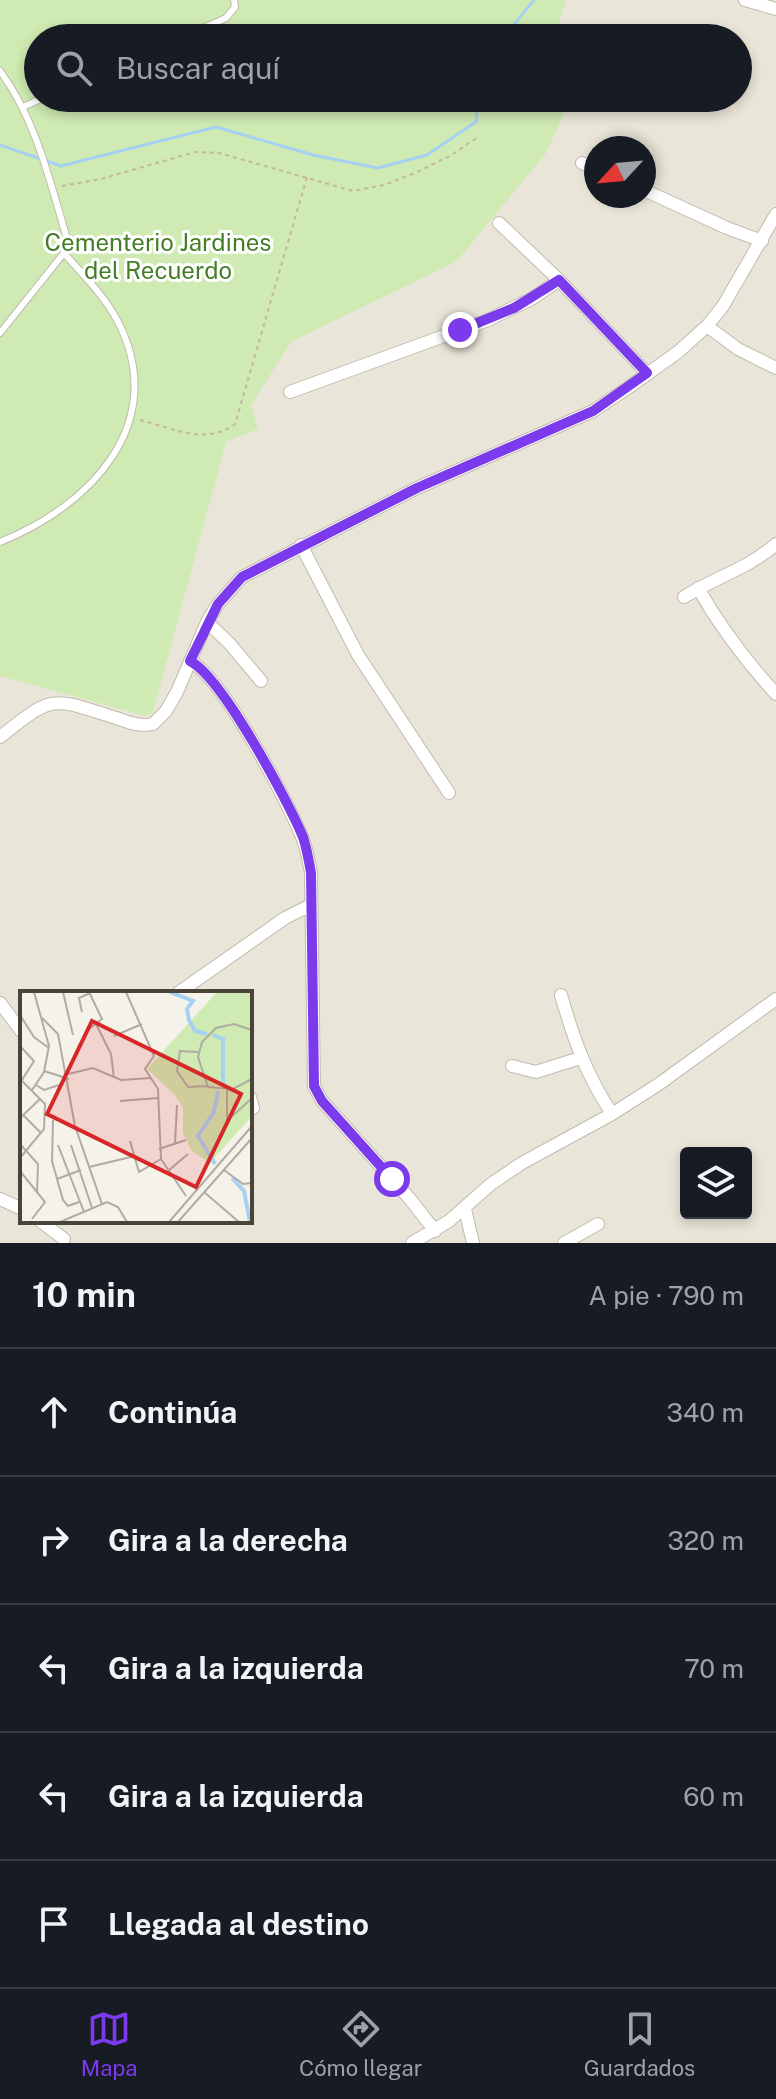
<!DOCTYPE html>
<html lang="es">
<meta charset="utf-8">
<style>
body{margin:0;font-family:"Public Sans",sans-serif;background:#20242c;color:#f1f3f6}
.controls{position:absolute;right:24px;bottom:24px;display:grid;overflow:hidden;border-radius:8px;box-shadow:0 4px 12px #0003}
.controls button{width:72px;height:72px;display:grid;place-items:center;padding:0;border:0;border-bottom:2px solid #363941;background:#171b24;color:#f1f3f6;font:40px sans-serif}
.compass{position:absolute;left:584px;top:136px;width:72px;height:72px;border-radius:50%;background:#171b24;box-shadow:0 4px 12px #0003;rotate:244deg}
.stop{position:absolute;width:24px;height:24px;margin:-18px;border:6px solid #7c3aed;border-radius:50%;background:#fff}
.stop.end{background:#7c3aed;border-color:#fff;box-shadow:0 2px 8px #0008}
.list{margin:0;padding:0;list-style:none}
h2{display:flex;justify-content:space-between;align-items:center;height:104px;margin:0;padding:0 32px;font-size:34px}
h2 small{font-size:26px;font-weight:400;color:#9ea1a6}
.list li{display:grid;grid-template-columns:52px 1fr auto;gap:24px;align-items:center;box-sizing:border-box;height:128px;padding:0 32px;border-top:2px solid #363941}
.list b{display:block;font-size:30px;white-space:nowrap}
.list em{font-size:26px;font-style:normal;color:#9ea1a6}
.icon{flex:none;width:44px;height:44px;fill:none;stroke:currentColor;stroke-width:2;stroke-linecap:round;stroke-linejoin:round}
.map{position:relative;flex:none;width:776px;height:1243px;overflow:hidden}
.search{position:absolute;background:#171b24;box-shadow:0 4px 12px #0003;left:24px;right:24px;top:24px;height:88px;display:flex;align-items:center;gap:20px;box-sizing:border-box;padding:0 28px;border-radius:44px;color:#9ea1a6;font-size:30px}
.sheet{height:744px;background:#171b24}
nav{display:flex;justify-content:space-around;align-items:center;box-sizing:border-box;height:112px;border-top:2px solid #363941;background:#171b24;font-size:22px;color:#9ea1a6}
nav a{display:grid;justify-items:center;gap:4px}
nav .on{color:#7c3aed}
.map>svg:first-child{display:block}
</style>
<div class="map">
<svg width="776" height="1243" viewBox="0 0 776 1243">
<rect width="100%" height="100%" fill="#f5f2ea"/>
<path fill="#e9e5d8" fill-rule="evenodd" d="M0,0H776V1243H0ZM38,38H738V98H38ZM596,148H644V196H596ZM22,993H250V1221H22ZM686,1153H746V1213H686Z"/>
<path fill="#efe8d4" d="M701,28L713,37L718,31L754,43L736,113L699,103L700,98H738V38H698Z"/>
<path fill="#cfeab2" d="M0,0H566L554,38H38V98H571L546,153L457,261L291,342L251,405L258,429L226,442L153,712L146,716L0,676Z"/>
<g fill="none" stroke-linecap="round" stroke-linejoin="round">
<path stroke="#a6d1f3" stroke-width="3" d="M503,38L534,0
M0,145L61,166L216,127L313,155L378,168L427,155L477,121L475,98"/>
<g stroke="#c1bbac" stroke-width="8">
<path id="service" d="M181,38L226,18L235,7L234,0
M0,71C37,121 50,183 68,242L64,253L0,333
M23,107L43,98
M0,542C91,506 171,422 117,320C104,295 82,274 64,253"/>
</g>
<g stroke="#c1bbac" stroke-width="14">
<path id="minor" d="M745,0L776,9
M582,163L596,169
M644,190L727,228L762,241
M499,223L559,280L647,373
M707,326L738,349L776,368
M290,392L488,320L533,298L559,280
M301,545L358,655L449,793
M698,588C720,627 746,661 776,694
M684,597C714,578 749,568 776,544
M207,622L230,644L261,681
M190,661C223,678 287,800 302,837C307,849 309,861 311,873L314,1086L322,1101L410,1199L435,1231
M0,737C54,694 51,697 116,718C128,722 140,727 153,724L166,711L177,692L207,622L218,604L242,577L417,488L593,411L629,387L678,352L707,326L723,306L776,214
M178,993L285,918L311,905
M561,995C574,1040 586,1074 612,1114
M0,1003L22,1032
M512,1066L536,1072L580,1058
M250,1097L253,1108
M0,1199L22,1209
M465,1209L473,1243
M40,1221L64,1239
M412,1243L449,1221L491,1184L522,1163L612,1114L659,1084L776,999
M564,1243L598,1224"/>
</g>
<path stroke="#c4b79d" stroke-width="2" stroke-dasharray="4 4" stroke-linecap="butt" d="M62,186L101,179L195,152L219,153L353,191L384,185L415,173L450,156L478,137
M140,420C173,428 205,446 235,424L307,177"/>
<use href="#service" stroke="#fff" stroke-width="6"/>
<use href="#minor" stroke="#fff" stroke-width="12"/>
</g>
<g fill="none" stroke-linecap="round" stroke-linejoin="round">
<path stroke="#7c3aed" stroke-width="10" d="M392,1179L322,1101L314,1086L311,873C309,861 307,849 303,837C288,801 222,677 190,661L218,604L242,577L417,488L593,411L647,373L559,280L514,308L460,330"/>
</g>
<g text-anchor="middle" dominant-baseline="central" stroke-width="6" stroke-linejoin="round" paint-order="stroke">
<g font-size="24" fill="#467e28" stroke="#fff">
<text x="158" y="242">Cementerio Jardines<tspan x="158" dy="28">del Recuerdo</tspan></text>
</g>
</g>
<g transform="translate(20 991)">
<rect width="232" height="232" fill="#f5f2ea"/>
<path d="M197,1H232V125L190,172L171,159L163,142V117L155,104L127,78Z" fill="#cfeab2"/>
<path fill="none" stroke="#a6d1f3" stroke-width="4" d="M150,1L173,10L167,18L169,29L175,40L187,43M193,44L203,48V95M195,173L178,145L194,121L198,100M212,187L224,200L230,231"/>
<path fill="none" stroke="#b1aca3" stroke-width="2" d="M43,1L53,44M106,1L134,65L125,78L138,98L141,168L166,205M62,21L59,7L70,2M0,24L14,46L29,57M22,27L38,43L55,135L82,213M76,33L91,63L94,87M69,38L82,28L69,1M232,39L214,33L196,37L182,51L178,66L188,96L213,98L232,88M94,45L122,33M0,55L14,70L0,92M178,61L160,60L157,80L168,96L187,95M24,80L49,88M48,83L73,77L101,89L131,87M0,88L25,113L24,138L0,167M16,94L24,99L39,94M12,99L24,81L29,55L14,1M207,99V130L232,107M100,110L138,107M3,124L21,142M0,127L20,108M33,129L32,170L43,209L48,215L59,211M110,150L119,181L141,168M0,153L18,173L17,202M155,153L157,114M38,154L64,221M51,154L72,217M139,158L166,149M69,176L111,166M204,179L223,193L232,192M0,180L25,211L12,228M148,180L168,163M37,188L61,179M184,201L219,231M40,231L87,211L98,216L107,231M149,231L232,135M158,231L232,147"/>
<path fill="#d62828" fill-opacity="0.15" stroke="#d62828" stroke-width="4" d="M72,30L221,103L176,196L27,123Z"/>
<rect width="232" height="232" fill="none" stroke="#4a4338" stroke-width="4"/>
</g>
</svg>
<div class="controls">
<button><svg class="icon" aria-label="layers" viewBox="0 0 24 24"><path d="M12 4l9 5-9 5-9-5zM3 14l9 5 9-5"/></svg></button>
</div>
<svg class="compass" viewBox="-18 -18 36 36"><path d="M0-13l5 13h-10z" fill="#e53935"/><path d="M0 13l5-13h-10z" fill="#9ea1a6"/></svg>
<div class="stop" style="left:392px;top:1179px"></div>
<div class="stop end" style="left:460px;top:330px"></div>
<div class="search"><svg class="icon" aria-label="search" viewBox="0 0 24 24"><circle cx="10" cy="10" r="6"/><path d="M15 15l6 6"/></svg>Buscar aquí</div>
</div>
<section class="sheet">
<h2>10 min<small>A pie · 790 m</small></h2>
<ul class="list">
<li><svg class="icon" aria-label="ahead" viewBox="0 0 24 24"><path d="M12 20V5M6 11l6-6 6 6"/></svg><div><b>Continúa</b></div><em>340 m</em></li>
<li><svg class="icon" aria-label="right" viewBox="0 0 24 24"><path d="M7 20v-9h11M14 6l5 5-5 5"/></svg><div><b>Gira a la derecha</b></div><em>320 m</em></li>
<li><svg class="icon" aria-label="left" viewBox="0 0 24 24"><path d="M17 20v-9H6M10 6l-5 5 5 5"/></svg><div><b>Gira a la izquierda</b></div><em>70 m</em></li>
<li><svg class="icon" aria-label="left" viewBox="0 0 24 24"><path d="M17 20v-9H6M10 6l-5 5 5 5"/></svg><div><b>Gira a la izquierda</b></div><em>60 m</em></li>
<li><svg class="icon" aria-label="arrive" viewBox="0 0 24 24"><path d="M6 21V4h12l-3 4 3 4H6"/></svg><div><b>Llegada al destino</b></div></li>
</ul>
</section>
<nav>
<a class="on"><svg class="icon" aria-label="map" viewBox="0 0 24 24"><path d="M3 6l6-2 6 2 6-2v14l-6 2-6-2-6 2zM9 4v14M15 6v14"/></svg>Mapa</a>
<a><svg class="icon" aria-label="directions" viewBox="0 0 24 24"><path d="M12 3l9 9-9 9-9-9zM9 14v-3h6M13 9l2 2-2 2"/></svg>Cómo llegar</a>
<a><svg class="icon" aria-label="saved" viewBox="0 0 24 24"><path d="M7 4h10v16l-5-4-5 4z"/></svg>Guardados</a>
</nav>
